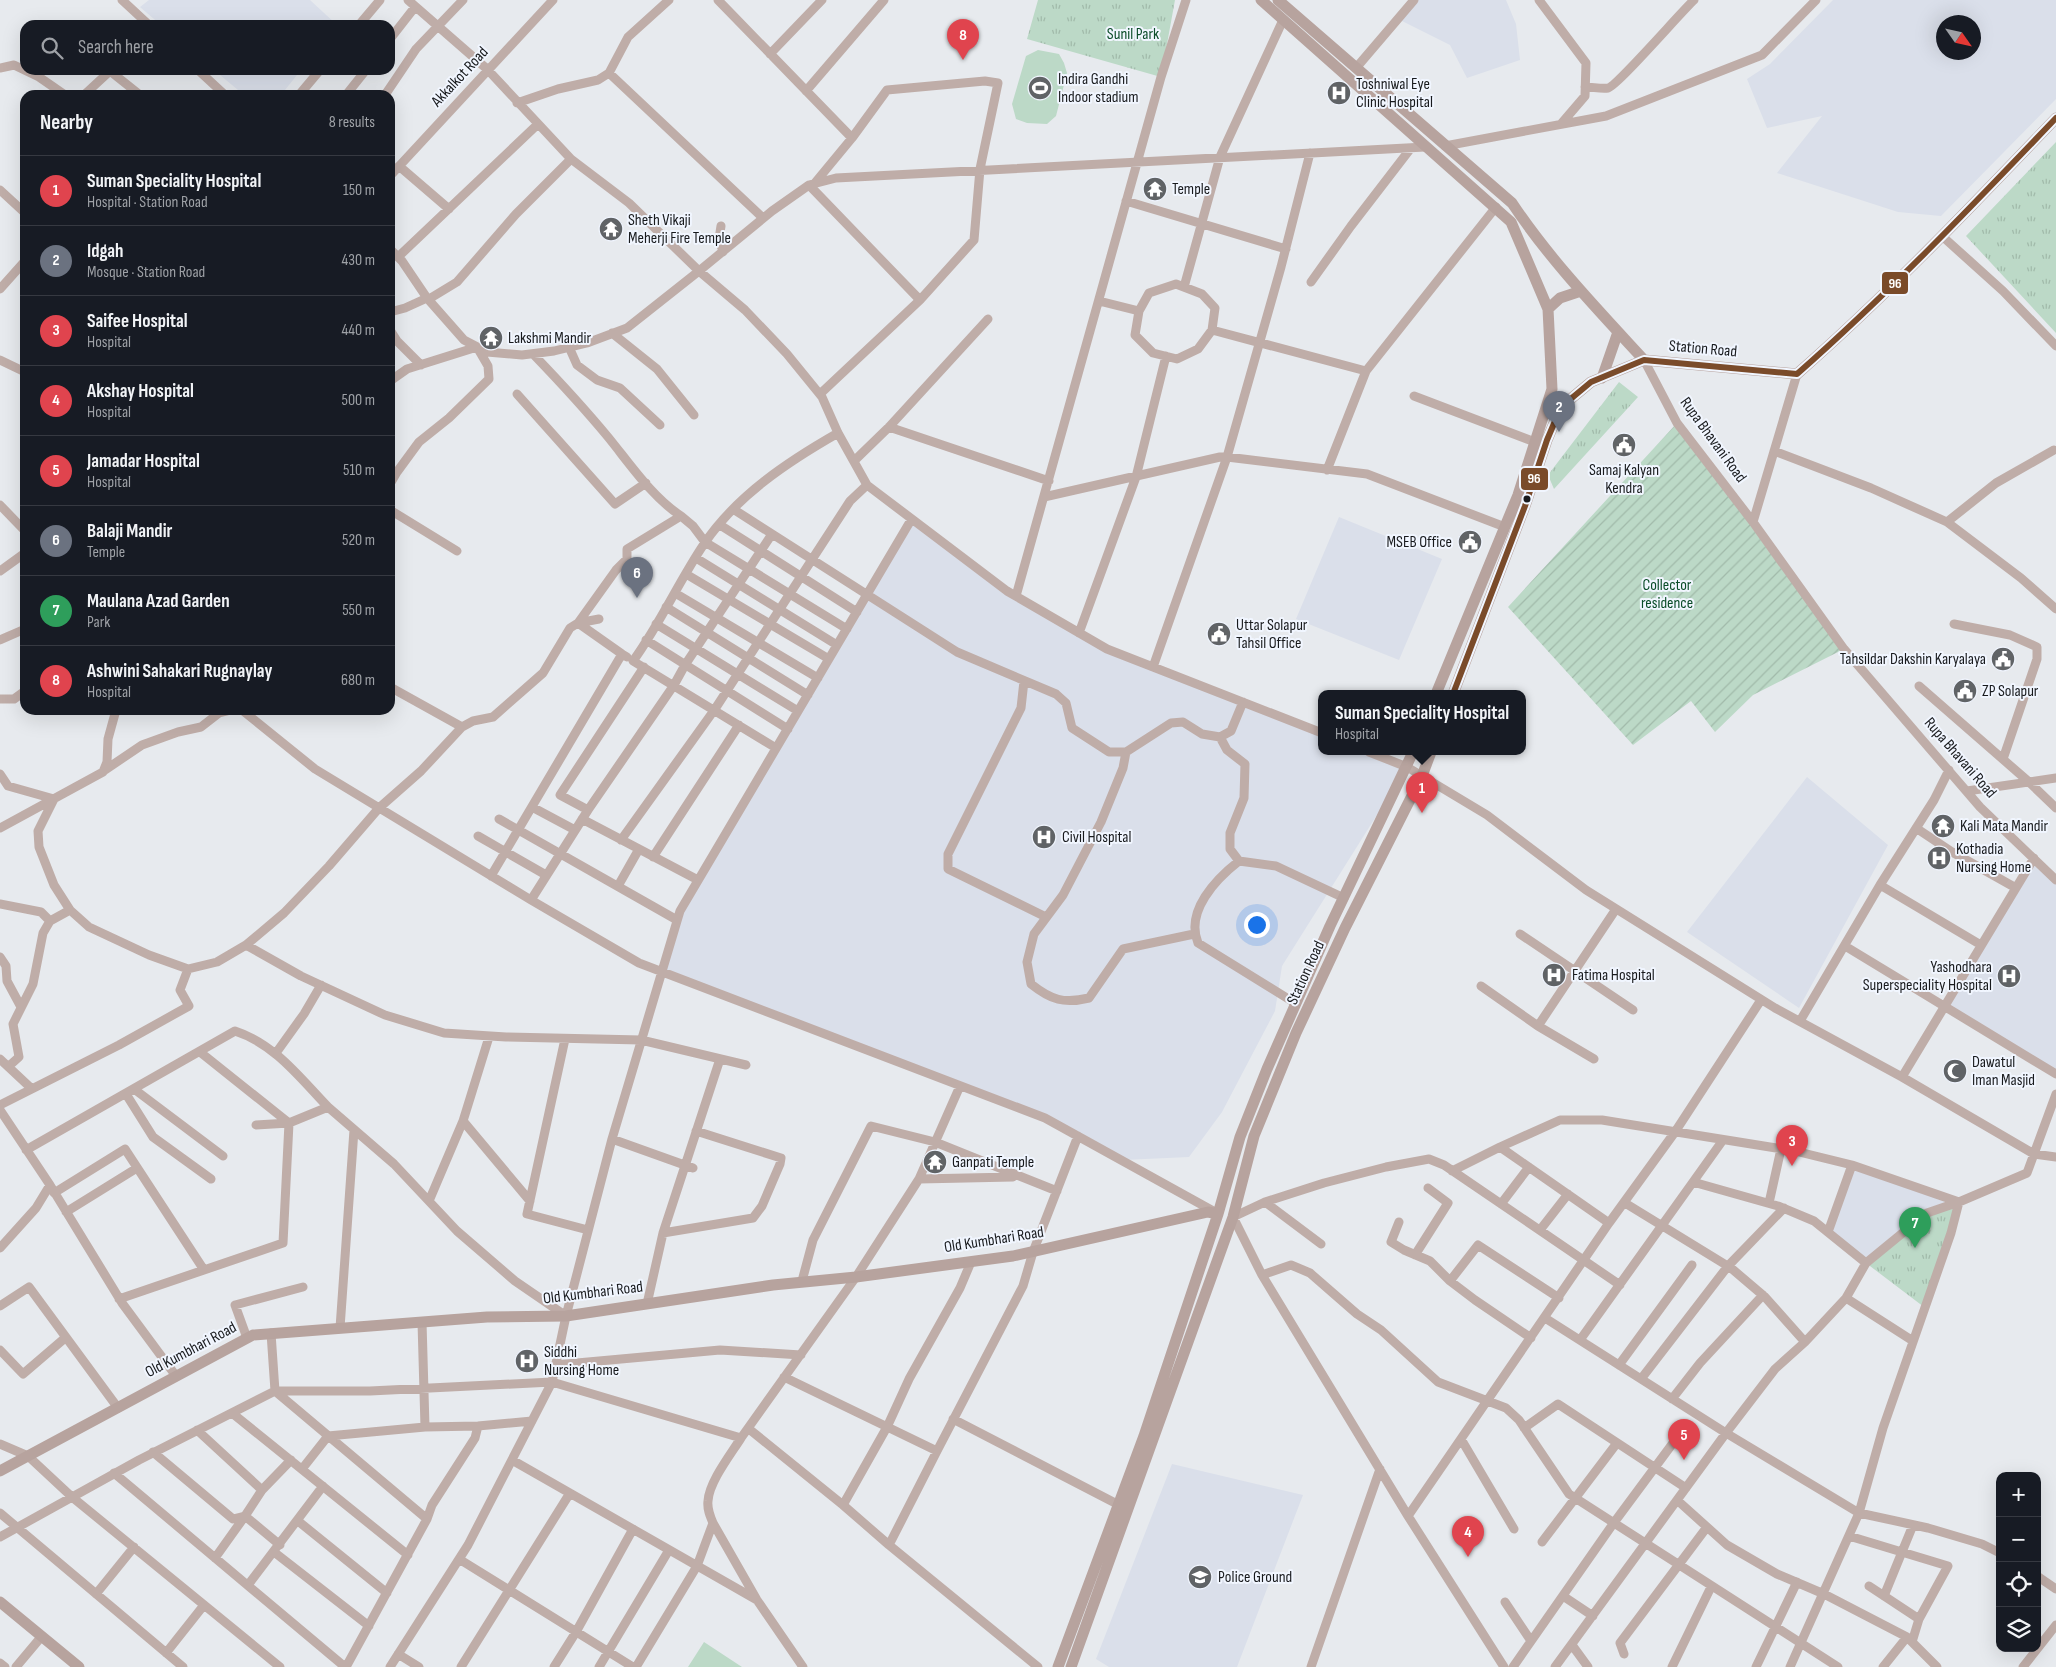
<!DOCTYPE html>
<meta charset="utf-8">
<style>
body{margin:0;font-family:"Sofia Sans Condensed",sans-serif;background:#20242c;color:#f1f3f6}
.controls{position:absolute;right:15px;bottom:15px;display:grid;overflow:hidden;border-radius:10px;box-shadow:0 5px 20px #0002}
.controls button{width:45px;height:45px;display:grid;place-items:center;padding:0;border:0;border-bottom:1px solid #363941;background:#171b24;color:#f1f3f6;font:25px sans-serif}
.compass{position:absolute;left:1936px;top:15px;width:45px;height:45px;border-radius:50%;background:#171b24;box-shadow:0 5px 20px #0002;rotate:124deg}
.you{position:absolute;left:1256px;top:924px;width:18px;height:18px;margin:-12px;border:4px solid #fff;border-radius:50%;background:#1a73e8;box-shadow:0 0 0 8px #1a73e833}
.badge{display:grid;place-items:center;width:32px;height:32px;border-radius:50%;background:#b0b2b5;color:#fff;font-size:16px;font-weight:700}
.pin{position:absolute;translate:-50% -41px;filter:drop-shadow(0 1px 2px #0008)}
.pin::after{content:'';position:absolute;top:26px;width:18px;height:15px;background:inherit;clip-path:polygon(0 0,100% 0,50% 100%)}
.popup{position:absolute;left:1318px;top:690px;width:208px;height:65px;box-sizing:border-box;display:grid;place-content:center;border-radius:10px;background:#171b24;filter:drop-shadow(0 1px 4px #0005);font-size:16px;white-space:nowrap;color:#9ea1a6}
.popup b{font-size:19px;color:#f1f3f6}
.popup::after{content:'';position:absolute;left:50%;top:100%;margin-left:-10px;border:10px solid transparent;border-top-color:#171b24}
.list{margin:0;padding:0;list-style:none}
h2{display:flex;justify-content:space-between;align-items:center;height:65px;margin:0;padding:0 20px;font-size:21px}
h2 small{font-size:16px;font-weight:400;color:#9ea1a6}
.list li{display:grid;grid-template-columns:32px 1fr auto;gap:15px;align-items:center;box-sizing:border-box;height:70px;padding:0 20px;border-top:1px solid #363941}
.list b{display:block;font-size:19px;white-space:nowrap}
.list p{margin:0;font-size:16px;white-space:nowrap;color:#9ea1a6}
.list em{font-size:16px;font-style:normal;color:#9ea1a6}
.icon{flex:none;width:28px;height:28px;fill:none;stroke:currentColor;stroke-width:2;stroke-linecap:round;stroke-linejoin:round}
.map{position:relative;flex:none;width:2056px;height:1667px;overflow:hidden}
.search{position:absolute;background:#171b24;box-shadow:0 5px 20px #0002;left:20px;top:20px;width:375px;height:55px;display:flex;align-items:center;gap:12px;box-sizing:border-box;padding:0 18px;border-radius:15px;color:#9ea1a6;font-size:19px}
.panel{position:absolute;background:#171b24;box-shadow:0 5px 20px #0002;left:20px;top:90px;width:375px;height:625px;border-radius:15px}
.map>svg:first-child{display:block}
</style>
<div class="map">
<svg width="2056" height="1667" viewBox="0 0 2056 1667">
<defs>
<pattern id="grass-tufts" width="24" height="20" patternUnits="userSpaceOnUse" patternTransform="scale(1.25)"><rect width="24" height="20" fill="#bcd9c7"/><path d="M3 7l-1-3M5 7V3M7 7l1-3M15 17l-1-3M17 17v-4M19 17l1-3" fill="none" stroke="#a1baaa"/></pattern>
<pattern id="garden-furrows" width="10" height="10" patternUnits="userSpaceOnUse" patternTransform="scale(1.25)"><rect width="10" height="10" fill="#bcd9c7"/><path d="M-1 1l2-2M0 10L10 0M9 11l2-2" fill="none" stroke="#a1baaa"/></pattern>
</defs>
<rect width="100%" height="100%" fill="#e7eaee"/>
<path fill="#dadfea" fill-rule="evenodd" d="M149,0H310L337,25H161L140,7Z
M1414,0H1506L1516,24L1520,60L1467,78L1450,45L1398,19Z
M1833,0H2056V99L1941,216L1898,212L1777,173L1822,116L1767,128L1747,79L1770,64ZM1944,22H1974V52H1944Z
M214,70H301L281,95H244Z
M1339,517L1442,559L1399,660L1296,619Z
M911,520L1007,591L1107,649L1322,733V752H1369L1407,767L1282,966L1275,1011L1222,1112L1189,1157L1123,1160L1045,1118L661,972L684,907Z
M1807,777L1888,845L1799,1008L1687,932Z
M2034,858L2056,880V1074L1944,1006Z
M1852,1165L1959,1202L1866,1263L1828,1232Z
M1172,1464L1303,1495L1237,1667H1109L1096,1659Z"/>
<path fill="url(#grass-tufts)" d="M1038,0H1175L1161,77L1027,39Z
M2056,142V333L1966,236Z
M1619,382L1638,397L1554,489L1548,475Z
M1959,1202L1924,1307L1866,1263L1927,1213Z"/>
<path fill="url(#garden-furrows)" d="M1677,423L1844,649L1753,695L1715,732L1691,701L1633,745L1508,607Z"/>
<path fill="#bcd9c7" d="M1038,50L1059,54L1064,63L1067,73L1056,116L1047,124L1027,123L1016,119L1012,104L1026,56Z
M704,1642L742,1667H688Z"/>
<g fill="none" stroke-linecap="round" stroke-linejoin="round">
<path stroke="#bfada8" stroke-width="9" d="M122,0L149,25
M408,0L487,69L571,159L629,203L699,271L745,310L787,354L822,397L838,433L867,485L1007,591L1107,649L1322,733
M718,0L852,138
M1539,0L1586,63L1585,96L1561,124
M359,25L380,0
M390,39L415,7
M770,54L822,0
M0,68L14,65L39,77L65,95
M1356,68L1414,0
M198,70L225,95
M609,73L763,218
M1585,87C1592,87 1602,89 1608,88C1617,86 1681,12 1694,0
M806,91L884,0
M84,95L110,71L140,95
M299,95L320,70
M346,95L366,70
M385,95L416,49L463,0
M517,103L558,89L598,80L609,73L628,37L669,0
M1445,146L1606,116L1762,55L1816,0
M399,166L449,209
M390,176L553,0
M814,184L852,138L887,90L985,81L998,83L980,169L974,240L920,300
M809,185L920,300L820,394
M0,190L25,213
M1126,201L1286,249
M721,226L719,239L723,252
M1942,236L2003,291L2056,346
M390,249L402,261L427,298L464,340L487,352L522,355L554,351L587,343L627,328L699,271L772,211L809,185L836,178L1425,147
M398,257L538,124
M1311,282L1351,226L1411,148
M1184,287L1220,157L1283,20
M0,289L25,261
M429,299L457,282L516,214L571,159
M1099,301L1139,311
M390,312L405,308L427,298
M390,330L397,341L421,365
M1212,330L1198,349L1177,359L1153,353L1135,335L1139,311L1149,293L1176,284L1202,294L1215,308L1212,330L1366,371
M612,333L657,369L694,415
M569,347L577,365L597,380L620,388L660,425
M533,354C559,381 584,408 608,437C630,464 652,497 681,516
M0,360L25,372
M1644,360L1677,423L1753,522L1844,649L1980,807L2056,880
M390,381L407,369L477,347
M517,394L615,504L646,483
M1414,396L1535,442
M889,427L1049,481
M1774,451L1871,488L1947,522L2021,578L2056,609
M854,461L889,427L988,319
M1327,470L1366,371L1496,207
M390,484L397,472L419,442L449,418L489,379L488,366L477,347
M1044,497L1220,457H1227L1367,474L1505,527
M0,505L25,531
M733,509L957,652L1056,694L1066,703L1072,728L1109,752H1126L1171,723L1183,722L1202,734L1220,737L1231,731L1243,702
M390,510L457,551
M1753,522L1797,374
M1947,522L1996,483L2054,450
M720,525L857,612
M696,558L837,645
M0,571L25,553
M686,574L829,659
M675,593L818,678
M1016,596L1161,77L1186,0
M666,607L808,695
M656,624L798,711
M1954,624L2010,635L2037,647V659L2003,759
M1079,633L1136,477L1166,356
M0,640L25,629
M646,640L788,729
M622,654L578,623L616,570L627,559V549L681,516L693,526L705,542L847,629
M1153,667L1227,457L1281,267L1310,153
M1024,681L1021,708L948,854V869L1046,917
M1919,686L2029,782L2056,808
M390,687L462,727L473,721L493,717L543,673L570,628L578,623L599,619
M0,699H14L25,691
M242,710L315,769L531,900L639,963L1045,1118L1215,1212
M1220,737L1227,750L1245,764L1244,798L1230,833V849L1239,861
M776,748L633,661C660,624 679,581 704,544C737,495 789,461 838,433
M1126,752L1123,768L1101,822L1063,895L1034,934L1027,962L1031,984C1051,1000 1064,1004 1089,998L1123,949L1194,934
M1369,752L1407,767L1487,815L1586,890L1775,1008L1902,1077L2034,1154L2056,1157
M105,770L142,745L178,732L201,727L219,713L231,710
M0,774L8,786L54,799L38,831L39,847L54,885L70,910L89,927L149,955L188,969L217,962L246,945L284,913L329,866L379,808L421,771L462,727
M1967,791L2056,778
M532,807L575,830
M588,810L560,795L644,667
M499,819L677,920
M582,819L698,880
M0,828L103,772L107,762L108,739L116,710
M1916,828L1952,852L2016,888
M478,836L546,875
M621,840L715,709L850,501L867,485
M653,857L739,725
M491,876L622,654L627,657
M1880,885L1981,945
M618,886L639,849
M531,900L588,810L674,685L685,665L772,534
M0,904L41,912L50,921
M1520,934L1633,1010
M246,945L301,976L385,1015L444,1033L506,1037L641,1040L746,1065
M1845,946L2056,1074
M0,957L6,966L7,981L21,1007
M1481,986L1538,1026L1594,1059
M1295,1003L1198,943C1185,911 1216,879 1239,861L1276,866L1344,898
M1800,1021L1880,885L1934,800L1949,770
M1538,1026L1616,909
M565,1039L527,1214L588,1230
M276,1053L304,1014L321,985
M0,1059L32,1089
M9,1066L19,1057L13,1024L33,984L43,933L50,921L70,910
M1902,1077L2034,858
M134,1089L223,1156
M126,1094L153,1137L211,1179
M0,1105L119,1045L189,1006L180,990L188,969
M0,1110L50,1185L122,1303L176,1376
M463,1121L530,1201
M256,1125L289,1123L328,1107L394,1164L457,1231L515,1281L566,1316
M696,1131L781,1158L780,1164L762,1206L753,1218L663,1233L720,1059
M612,1139L693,1168
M1723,1140L1693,1182L1778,1206L1814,1221L1866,1263
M1500,1147L1609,1223
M26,1150L235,1031C275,1044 300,1078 328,1107
M1452,1171L1500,1147L1560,1120H1602L1795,1151L1852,1165L1959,1202L1951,1233L1883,1428L1859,1513L1790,1667
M919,1179L1013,1177
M54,1193L125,1149L204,1270
M429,1201L463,1121L489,1037
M1265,1202L1321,1244
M1625,1203L1731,1268L1765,1297L1805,1342
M1769,1203L1781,1149
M1501,1204L1529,1167
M66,1212L137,1168
M1399,1222L1391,1242L1404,1250L1430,1261L1450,1281
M1540,1230L1568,1194
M1828,1232L1852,1165
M0,1248L36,1208L50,1185
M1415,1255L1448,1203L1428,1188
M1262,1275L1291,1265L1310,1273L1357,1314L1381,1330L1438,1382L1506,1408L1519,1420L1569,1494L1838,1667
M802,1281L813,1240L871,1126L935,1142L1057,1191
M1846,1298L1913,1341
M119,1299L283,1243L289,1123L200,1052
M647,1304L663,1233
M0,1306L29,1287L118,1408
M1545,1318L1726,1433L1859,1513L1928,1528L1982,1544L2000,1553
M422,1322L425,1427
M340,1328L354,1130
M271,1333L275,1391L427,1519L346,1667
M247,1338L235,1305L303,1287
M1531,1338L1475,1300L1450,1281L1478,1245L1559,1298
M1580,1340L1693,1182
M0,1350L23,1374L65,1338
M555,1365L720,1350L801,1355
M1619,1365L1692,1265
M784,1377L937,1451L1023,1286L1033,1252L1078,1136
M1641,1379L1728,1266L1784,1208
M1672,1399L1700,1363L1763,1295
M232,1413L408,1555
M953,1419L1119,1505
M1524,1428L1558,1404L1686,1488
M749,1429L843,1505L889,1545L937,1451
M197,1430L262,1490
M741,1438C731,1454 709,1482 708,1501C707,1509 710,1516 713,1523L757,1600L803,1667
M1461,1439L1514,1529
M0,1444L28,1456L72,1497L280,1667
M153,1452L233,1519L245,1516L262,1490L291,1460
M512,1460L757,1600
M302,1469L328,1436L425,1427L478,1426L532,1421
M114,1473L345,1667
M1677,1500L1727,1545L1777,1574L1824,1594L1907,1637
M843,1505L887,1427L909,1379L960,1288L971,1262
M0,1513L183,1667
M1408,1516L1609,1223L1675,1132L1761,1000
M427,1519L432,1505L475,1438L478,1426
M298,1521L387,1593
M1849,1536L1948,1566L1919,1619L1912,1642
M0,1537L139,1460L275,1391H370L552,1382L741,1438L856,1277L919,1179L960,1086
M1542,1542L1617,1443
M889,1545L1038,1667
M274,1552L369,1626
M215,1558L245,1516L280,1545
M459,1559L633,1667
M2037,1576L2056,1589
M248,1585L323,1486
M1869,1586L1919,1619
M96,1594L134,1547
M1563,1596L1593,1616
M1884,1596L1913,1525
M1505,1602L1531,1641
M1572,1645L1588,1667
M166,1653L204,1605
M398,1654L419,1667
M1624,1654L1620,1643L1707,1527
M0,1663L5,1667
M16,1667L42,1636
M390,1667L468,1545L552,1382L566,1316L612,1139L680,911L911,520
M461,1667L570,1493
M554,1667L576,1632L633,1529
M599,1667L669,1550
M636,1667L697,1566L713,1523
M1311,1667L1380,1469
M1504,1667L1408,1516L1262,1275L1233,1217L1265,1202L1324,1183L1386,1167L1429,1159L1444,1165L1620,1285
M1513,1667L1613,1524L1673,1443
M1555,1667L1726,1433L1775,1369L1805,1342L1846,1298L1866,1263L1927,1213L1959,1202L2027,1173L2056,1094
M1672,1667L1711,1587
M1756,1667L1797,1582
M1883,1667L1907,1637L1937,1667
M2023,1667L2056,1625"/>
<path stroke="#b7a39e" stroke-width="11" d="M1261,0L1511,222L1548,309L1552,389L1518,495L1436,694
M1278,0L1512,203C1550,260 1598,310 1644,360
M1548,309L1560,298L1581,291
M1602,378L1618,332
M1453,694L1525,506L1547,440L1561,407L1591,382L1644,360L1797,374C1888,294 1972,206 2056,118
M0,1471L253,1335L487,1317L566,1316L773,1285L856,1277L1013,1256L1208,1212L1218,1214
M0,1602L79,1667
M1058,1667L1144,1436L1218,1214L1240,1137L1267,1069L1330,926L1413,752
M1071,1667L1233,1217L1254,1136L1296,1033L1345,928L1422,776L1431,752"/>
<g stroke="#f1f6ff" stroke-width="10">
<path id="bus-1" d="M1453,694L1525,506L1547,440L1561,407L1591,382L1644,360L1797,374C1888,294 1972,206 2056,118"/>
</g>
<use href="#bus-1" stroke="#7a4b2a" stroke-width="6"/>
</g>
<defs>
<g id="stadium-disc" transform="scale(1.25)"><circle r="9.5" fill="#606366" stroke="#f1f6ff"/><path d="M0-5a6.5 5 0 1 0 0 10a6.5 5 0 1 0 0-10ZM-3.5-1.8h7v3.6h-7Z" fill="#fff"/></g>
<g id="hospital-disc" transform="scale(1.25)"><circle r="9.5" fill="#606366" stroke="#f1f6ff"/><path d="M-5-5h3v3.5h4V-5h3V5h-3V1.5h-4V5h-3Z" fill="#fff"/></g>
<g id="temple-disc" transform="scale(1.25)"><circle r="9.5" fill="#606366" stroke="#f1f6ff"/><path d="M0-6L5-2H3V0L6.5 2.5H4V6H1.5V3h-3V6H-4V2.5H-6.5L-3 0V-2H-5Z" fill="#fff"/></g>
<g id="civic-disc" transform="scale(1.25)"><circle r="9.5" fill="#606366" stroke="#f1f6ff"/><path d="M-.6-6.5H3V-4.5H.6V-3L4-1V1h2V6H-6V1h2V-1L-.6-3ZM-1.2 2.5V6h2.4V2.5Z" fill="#fff"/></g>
<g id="mosque-disc" transform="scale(1.25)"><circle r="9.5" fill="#606366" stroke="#f1f6ff"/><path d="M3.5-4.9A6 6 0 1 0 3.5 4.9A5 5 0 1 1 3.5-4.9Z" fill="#fff"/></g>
<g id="school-disc" transform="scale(1.25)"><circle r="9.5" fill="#606366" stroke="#f1f6ff"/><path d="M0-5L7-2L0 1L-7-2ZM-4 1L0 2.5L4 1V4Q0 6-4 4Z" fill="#fff"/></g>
</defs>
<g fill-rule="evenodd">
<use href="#stadium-disc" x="1040" y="88"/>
<use href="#hospital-disc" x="1339" y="93"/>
<use href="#temple-disc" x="1155" y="189"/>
<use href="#temple-disc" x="611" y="229"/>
<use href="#temple-disc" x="491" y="338"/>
<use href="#civic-disc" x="1624" y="445"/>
<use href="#civic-disc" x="1470" y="542"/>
<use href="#civic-disc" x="1219" y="634"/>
<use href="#civic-disc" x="2003" y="659"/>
<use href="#civic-disc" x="1965" y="691"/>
<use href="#temple-disc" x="1943" y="826"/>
<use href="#hospital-disc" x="1044" y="837"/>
<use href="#hospital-disc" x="1939" y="858"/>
<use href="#hospital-disc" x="1554" y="975"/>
<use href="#hospital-disc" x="2009" y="976"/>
<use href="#mosque-disc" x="1955" y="1071"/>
<use href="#temple-disc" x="935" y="1162"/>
<use href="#hospital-disc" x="527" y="1361"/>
<use href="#school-disc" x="1200" y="1577"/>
</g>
<circle fill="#181a1d" stroke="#f1f6ff" stroke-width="2" cx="1527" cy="499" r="4.5"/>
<g text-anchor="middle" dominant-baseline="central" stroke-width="4" stroke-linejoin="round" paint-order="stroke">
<g font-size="16" fill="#0a4c28" stroke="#f1f6ff">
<text x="1133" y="34">Sunil Park</text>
<text x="1667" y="585">Collector<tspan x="1667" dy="18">residence</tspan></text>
</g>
<g font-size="16" fill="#181a1d" stroke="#f1f6ff">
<text transform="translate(460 77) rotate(-47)">Akkalkot Road</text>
<text transform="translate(1703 349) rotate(5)">Station Road</text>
<text transform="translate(1713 440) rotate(54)">Rupa Bhavani Road</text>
<text transform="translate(1960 758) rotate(49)">Rupa Bhavani Road</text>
<text transform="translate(1306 973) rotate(-65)">Station Road</text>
<text transform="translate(994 1240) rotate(-9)">Old Kumbhari Road</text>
<text transform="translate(593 1293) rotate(-7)">Old Kumbhari Road</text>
<text transform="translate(191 1350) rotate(-28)">Old Kumbhari Road</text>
</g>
<g font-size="16" fill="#181a1d" stroke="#f1f6ff" text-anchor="start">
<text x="1058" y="79">Indira Gandhi<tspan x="1058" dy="18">Indoor stadium</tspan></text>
<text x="1356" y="84">Toshniwal Eye<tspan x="1356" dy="18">Clinic Hospital</tspan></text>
<text x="1172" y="189">Temple</text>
<text x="628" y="220">Sheth Vikaji<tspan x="628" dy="18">Meherji Fire Temple</tspan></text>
<text x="508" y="338">Lakshmi Mandir</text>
<text x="1624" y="470" text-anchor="middle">Samaj Kalyan<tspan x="1624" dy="18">Kendra</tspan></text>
<text x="1452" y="542" text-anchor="end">MSEB Office</text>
<text x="1236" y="625">Uttar Solapur<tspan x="1236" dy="18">Tahsil Office</tspan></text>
<text x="1986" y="659" text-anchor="end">Tahsildar Dakshin Karyalaya</text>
<text x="1982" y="691">ZP Solapur</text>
<text x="1960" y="826">Kali Mata Mandir</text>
<text x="1062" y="837">Civil Hospital</text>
<text x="1956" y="849">Kothadia<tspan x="1956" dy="18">Nursing Home</tspan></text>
<text x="1992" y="967" text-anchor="end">Yashodhara<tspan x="1992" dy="18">Superspeciality Hospital</tspan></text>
<text x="1572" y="975">Fatima Hospital</text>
<text x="1972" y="1062">Dawatul<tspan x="1972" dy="18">Iman Masjid</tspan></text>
<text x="952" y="1162">Ganpati Temple</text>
<text x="544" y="1352">Siddhi<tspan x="544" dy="18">Nursing Home</tspan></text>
<text x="1218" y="1577">Police Ground</text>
</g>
</g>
<g stroke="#f1f6ff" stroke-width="2">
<rect x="1881" y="271" width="28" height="24" rx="5" fill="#7a4b2a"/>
<rect x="1520" y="467" width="29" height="24" rx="5" fill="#7a4b2a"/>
</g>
<g font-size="14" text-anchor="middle" font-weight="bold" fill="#fff">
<text x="1895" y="288">96</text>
<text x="1534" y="483">96</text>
</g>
</svg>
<div class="controls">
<button>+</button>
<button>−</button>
<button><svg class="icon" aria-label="locate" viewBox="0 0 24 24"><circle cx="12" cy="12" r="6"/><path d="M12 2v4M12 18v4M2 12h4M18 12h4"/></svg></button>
<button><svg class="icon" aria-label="layers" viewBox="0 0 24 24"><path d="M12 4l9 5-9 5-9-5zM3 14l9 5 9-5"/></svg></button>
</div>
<svg class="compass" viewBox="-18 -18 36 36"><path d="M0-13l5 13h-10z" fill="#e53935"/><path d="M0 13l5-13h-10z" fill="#9ea1a6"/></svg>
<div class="you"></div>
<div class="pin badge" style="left:1422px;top:813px;background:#e0444e">1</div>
<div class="popup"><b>Suman Speciality Hospital</b>Hospital</div>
<div class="pin badge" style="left:1559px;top:432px;background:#6b7280">2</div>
<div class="pin badge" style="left:1792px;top:1166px;background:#e0444e">3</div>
<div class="pin badge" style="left:1468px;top:1557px;background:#e0444e">4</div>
<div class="pin badge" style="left:1684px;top:1460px;background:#e0444e">5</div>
<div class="pin badge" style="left:637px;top:598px;background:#6b7280">6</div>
<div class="pin badge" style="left:1915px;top:1248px;background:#2e9e5b">7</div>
<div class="pin badge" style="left:963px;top:60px;background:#e0444e">8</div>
<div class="search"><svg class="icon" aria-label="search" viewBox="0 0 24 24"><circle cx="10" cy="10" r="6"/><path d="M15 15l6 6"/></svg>Search here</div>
<section class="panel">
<h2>Nearby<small>8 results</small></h2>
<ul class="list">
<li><span class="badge" style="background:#e0444e">1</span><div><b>Suman Speciality Hospital</b><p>Hospital · Station Road</p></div><em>150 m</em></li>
<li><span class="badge" style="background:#6b7280">2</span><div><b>Idgah</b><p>Mosque · Station Road</p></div><em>430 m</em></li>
<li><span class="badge" style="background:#e0444e">3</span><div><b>Saifee Hospital</b><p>Hospital</p></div><em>440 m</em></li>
<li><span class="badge" style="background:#e0444e">4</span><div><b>Akshay Hospital</b><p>Hospital</p></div><em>500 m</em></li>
<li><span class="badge" style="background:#e0444e">5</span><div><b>Jamadar Hospital</b><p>Hospital</p></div><em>510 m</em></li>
<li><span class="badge" style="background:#6b7280">6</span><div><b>Balaji Mandir</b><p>Temple</p></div><em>520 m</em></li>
<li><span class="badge" style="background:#2e9e5b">7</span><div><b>Maulana Azad Garden</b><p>Park</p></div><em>550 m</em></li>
<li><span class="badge" style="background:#e0444e">8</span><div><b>Ashwini Sahakari Rugnaylay</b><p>Hospital</p></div><em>680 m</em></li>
</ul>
</section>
</div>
